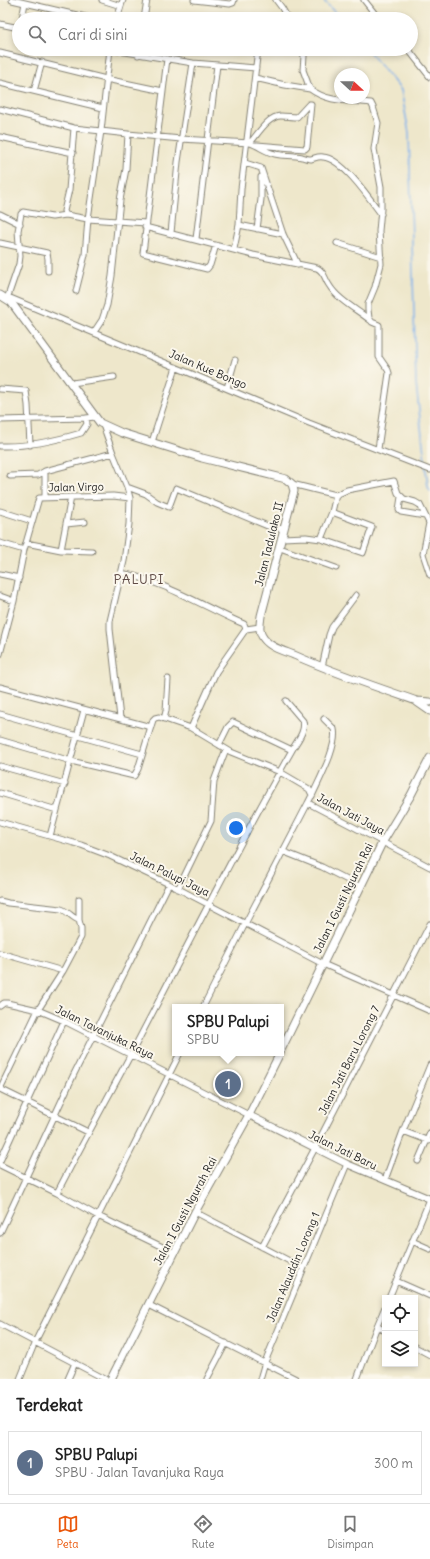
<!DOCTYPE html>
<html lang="id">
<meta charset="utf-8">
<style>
body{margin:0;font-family:Delius,sans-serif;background:#f6f6f6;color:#222}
.controls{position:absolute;right:12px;bottom:12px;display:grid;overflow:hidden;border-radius:0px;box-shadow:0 2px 6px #0003}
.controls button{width:36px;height:36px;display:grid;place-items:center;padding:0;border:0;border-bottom:1px solid #e0e0e0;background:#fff;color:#222;font:20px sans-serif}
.compass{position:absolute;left:334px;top:68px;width:36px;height:36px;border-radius:50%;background:#fff;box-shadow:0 2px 6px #0003;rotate:111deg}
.you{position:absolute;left:236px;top:828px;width:14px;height:14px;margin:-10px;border:3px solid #fff;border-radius:50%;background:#1a73e8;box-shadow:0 0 0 6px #1a73e833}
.badge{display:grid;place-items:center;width:26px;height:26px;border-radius:50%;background:#ea580c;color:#fff;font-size:13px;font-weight:700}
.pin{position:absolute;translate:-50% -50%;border:2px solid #fff;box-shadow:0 1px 4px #0006}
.popup{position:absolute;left:172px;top:1004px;width:112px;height:52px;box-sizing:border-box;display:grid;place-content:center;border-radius:0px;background:#fff;filter:drop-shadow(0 1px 3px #0005);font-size:13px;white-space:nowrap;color:#767676}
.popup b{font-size:15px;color:#222}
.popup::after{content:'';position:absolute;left:50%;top:100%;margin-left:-8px;border:8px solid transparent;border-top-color:#fff}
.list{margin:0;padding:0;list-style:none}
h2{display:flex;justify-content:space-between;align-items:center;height:52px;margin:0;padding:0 16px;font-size:17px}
h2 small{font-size:13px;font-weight:400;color:#767676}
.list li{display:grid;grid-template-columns:26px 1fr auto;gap:12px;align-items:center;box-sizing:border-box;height:64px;margin:0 8px 8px;padding:0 8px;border:1px solid #e0e0e0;border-radius:0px}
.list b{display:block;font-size:15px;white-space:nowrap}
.list p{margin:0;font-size:13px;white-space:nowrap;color:#767676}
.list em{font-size:13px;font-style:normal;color:#767676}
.icon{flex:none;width:22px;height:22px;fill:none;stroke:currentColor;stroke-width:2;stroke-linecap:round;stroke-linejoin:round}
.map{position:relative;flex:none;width:430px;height:1379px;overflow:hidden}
.search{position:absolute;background:#fff;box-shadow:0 2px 6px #0003;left:12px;right:12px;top:12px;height:44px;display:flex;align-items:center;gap:10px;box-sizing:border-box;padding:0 14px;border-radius:22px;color:#767676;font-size:15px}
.sheet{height:124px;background:#fff}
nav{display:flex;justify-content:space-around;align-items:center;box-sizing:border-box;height:56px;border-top:1px solid #e0e0e0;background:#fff;font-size:11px;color:#767676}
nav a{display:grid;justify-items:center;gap:2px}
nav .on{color:#ea580c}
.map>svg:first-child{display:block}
</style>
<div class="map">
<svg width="430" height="1379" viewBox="0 0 430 1379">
<rect width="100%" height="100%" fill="#fbf7ec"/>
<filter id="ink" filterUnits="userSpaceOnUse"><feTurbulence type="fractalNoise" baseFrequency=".025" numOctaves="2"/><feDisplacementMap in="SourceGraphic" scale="8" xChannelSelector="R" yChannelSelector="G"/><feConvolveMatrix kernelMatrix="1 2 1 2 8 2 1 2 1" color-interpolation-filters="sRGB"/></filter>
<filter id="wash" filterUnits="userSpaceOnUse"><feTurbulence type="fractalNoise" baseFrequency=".012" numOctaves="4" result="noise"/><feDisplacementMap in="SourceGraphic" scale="16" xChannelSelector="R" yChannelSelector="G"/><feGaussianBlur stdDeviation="0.9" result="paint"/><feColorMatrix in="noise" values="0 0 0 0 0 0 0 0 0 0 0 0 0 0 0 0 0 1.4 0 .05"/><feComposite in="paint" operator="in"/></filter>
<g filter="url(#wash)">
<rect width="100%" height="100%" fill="#eee7cb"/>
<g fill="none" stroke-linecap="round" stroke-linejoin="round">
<path stroke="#80b2ec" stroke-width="1.5" d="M323,0L341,19
M367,49L401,90L409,133L416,384L428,487L430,491"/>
</g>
</g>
<g filter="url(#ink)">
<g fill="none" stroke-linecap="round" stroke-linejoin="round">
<g stroke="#858274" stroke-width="7">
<path id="minor" d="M12,0L94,19
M102,0L121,6L117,19
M194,0L230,4L233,3L234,0
M276,0L282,8L288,19
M364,0L379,19
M121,6L123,0
M22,19L25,3
M144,19L147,0
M0,24L19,28
M107,49L193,63L256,68
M301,49L304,56L303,70L310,89C329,103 349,100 371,103L373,107L378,123L374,149L381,187V209L379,231L381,264L375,287L368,304V310L369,318L372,322L379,325V357L388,370L389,373L378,449
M408,49L430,77
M0,53L106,79L163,91
M138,55L139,49
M167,59L143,253L207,269L210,265L216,245
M255,78L285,85L310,89
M0,83L103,108
M34,91L42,62
M0,109L74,128L101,131L88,219L85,255L76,291
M128,134L181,139L250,143C259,146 266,152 275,154C284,156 293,155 302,157C305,158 308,159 311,159C315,158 319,156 323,157C342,158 370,199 381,214
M0,137L73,153
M250,143C258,134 268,116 281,116C286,116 292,117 297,117L309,104H311L307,147L305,149L257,145
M245,163L261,168L283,234L298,265
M0,214L20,224
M66,215L64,211L69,190L74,128
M239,225L283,234
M145,227L253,255L317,268C325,272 324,278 329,285C338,300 356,309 370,320
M257,229L261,199V177
M171,233L178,162L193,63
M196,239L217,65
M0,243L47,253L48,259V271
M337,243L381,257
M234,249L239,225L241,189L258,49
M8,297L309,423L430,470
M7,299L19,264L20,256L18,231L21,214L23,212L52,217L66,215L88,219L146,223
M94,332L102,320L107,305L112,276L120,200L126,169L128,134L101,131L110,49
M72,383L114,377
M227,388L235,360
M0,389L26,391L28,405L30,445
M0,420L86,418L95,417
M103,425L113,453L127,487L130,498L129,524L124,561L110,621V629L120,718
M152,442L176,367
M0,446C28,447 54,441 81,433L87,424L86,418
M45,471L113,453
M10,476L38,475L45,471V497
M292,484L336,495L347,490L394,481L398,493L404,499L415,502L420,505L429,523L423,554L430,575
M127,487L146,494L157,502L169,507L176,488L270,527L284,529
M401,497L399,510L401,512L425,516
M0,511L32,521
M332,512L372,527L363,553L321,539L332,512L336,495
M66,524L85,522
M282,538L306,537L321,539
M0,543L24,550
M26,543L61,550L71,497
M280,548L336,568
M61,550L92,551
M121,573C162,581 199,604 237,621L244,624L246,629
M0,574L19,578
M0,596L14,601
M0,654L14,601L24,550L39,498L113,496L130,498
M322,667L329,635L332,627L356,595
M0,687L151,727
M286,701L303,721C306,731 297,741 292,750
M0,714L142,754
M164,719L166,711L168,679
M191,728L231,752L280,772L309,789L312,795L308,803L430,867
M0,740L71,761L134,776L138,769L153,720L155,718L159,717L191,728L216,672L246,629L260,627
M0,766L65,784
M0,793L57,810
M312,796C319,780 338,746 334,729L324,719
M0,822L81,845L110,856L169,884L323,964L430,1011
M50,836L84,710
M282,851L322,867L361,887
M178,889L211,821L214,781L226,749
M0,901L8,903L61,909C68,911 72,918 79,920
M0,953L63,971
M0,1006L4,1003H7L38,1010L64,1021L249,1115
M203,1007L245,924L308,803
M0,1089L38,1010L63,971L81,937V928L79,920V899
M0,1089L88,1132
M403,1131L429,1141
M0,1161L64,1021
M418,1161L430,1133
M0,1165L57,1193L98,1216L175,1253
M385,1180L403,1131L430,1065
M57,1193C81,1146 106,1101 131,1054C184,953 235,850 292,750L233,722L228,727L219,745
M195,1212L303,1268
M0,1233L74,1074L169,884
M412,1241L430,1249
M262,1247L315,1148L430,924
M396,1281L430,1199
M389,1298L396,1281L430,1296
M149,1305L296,1379
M0,1324L105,1379
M377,1326L385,1307
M415,1347L430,1355
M20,1379L35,1342L180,1053
M68,1379L75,1363
M207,1379L226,1343
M260,1379L265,1362L347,1164
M357,1379L377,1326L385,1331"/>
</g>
<g stroke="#858274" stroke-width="8">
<path id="tertiary" d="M249,1115L347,1164L430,1199"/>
</g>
<g stroke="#858274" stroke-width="9">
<path id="secondary" d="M0,295L11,302L100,423L122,433L202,458L286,479L292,484L294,491L261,616C260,624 258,632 264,639C271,648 284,651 294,655C334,673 376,687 417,701L430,702
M417,702L430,711
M281,1050L382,843L411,795L430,758
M111,1379L195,1212L249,1115L280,1053"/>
</g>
<use href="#minor" stroke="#fff" stroke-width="5"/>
<use href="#tertiary" stroke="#fff" stroke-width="6"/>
<use href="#secondary" stroke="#fff" stroke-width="7"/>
</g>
</g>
<g text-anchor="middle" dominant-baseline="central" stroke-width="4" stroke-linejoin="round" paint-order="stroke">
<g font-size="11" fill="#1c1c1c" stroke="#fbf7ec">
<text transform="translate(208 369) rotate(23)">Jalan Kue Bongo</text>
<text transform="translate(76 487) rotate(-1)">Jalan Virgo</text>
<text transform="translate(269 544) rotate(-76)">Jalan Tadulako II</text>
<text transform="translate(351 814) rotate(28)">Jalan Jati Jaya</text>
<text transform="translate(170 874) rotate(26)">Jalan Palupi Jaya</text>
<text transform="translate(343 898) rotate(-64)">Jalan I Gusti Ngurah Rai</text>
<text transform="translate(105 1032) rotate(26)">Jalan Tavanjuka Raya</text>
<text transform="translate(349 1060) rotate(-63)">Jalan Jati Baru Lorong 7</text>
<text transform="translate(343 1150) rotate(26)">Jalan Jati Baru</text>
<text transform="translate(185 1211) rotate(-62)">Jalan I Gusti Ngurah Rai</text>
<text transform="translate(293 1267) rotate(-67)">Jalan Alauddin Lorong 1</text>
</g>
<g font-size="13" letter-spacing="1" fill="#5f4b46" stroke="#fbf7ec">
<text x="139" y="579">PALUPI</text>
</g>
</g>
</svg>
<div class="controls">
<button><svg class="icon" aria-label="locate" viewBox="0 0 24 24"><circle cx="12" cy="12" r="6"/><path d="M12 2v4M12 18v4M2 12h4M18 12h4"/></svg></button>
<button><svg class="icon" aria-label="layers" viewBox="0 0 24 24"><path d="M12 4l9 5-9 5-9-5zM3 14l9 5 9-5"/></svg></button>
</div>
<svg class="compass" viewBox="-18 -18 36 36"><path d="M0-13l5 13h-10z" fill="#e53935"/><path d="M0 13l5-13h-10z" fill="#767676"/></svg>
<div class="you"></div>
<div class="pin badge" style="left:228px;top:1084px;background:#5c6f8a">1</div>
<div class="popup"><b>SPBU Palupi</b>SPBU</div>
<div class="search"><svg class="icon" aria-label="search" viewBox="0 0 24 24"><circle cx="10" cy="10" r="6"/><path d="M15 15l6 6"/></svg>Cari di sini</div>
</div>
<section class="sheet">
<h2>Terdekat<small></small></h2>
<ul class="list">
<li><span class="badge" style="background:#5c6f8a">1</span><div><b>SPBU Palupi</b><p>SPBU · Jalan Tavanjuka Raya</p></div><em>300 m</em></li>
</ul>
</section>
<nav>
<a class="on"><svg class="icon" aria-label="map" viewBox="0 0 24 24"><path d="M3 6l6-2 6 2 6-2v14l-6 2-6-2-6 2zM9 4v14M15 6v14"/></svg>Peta</a>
<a><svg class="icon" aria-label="directions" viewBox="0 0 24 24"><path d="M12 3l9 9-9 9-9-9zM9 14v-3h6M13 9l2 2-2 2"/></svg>Rute</a>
<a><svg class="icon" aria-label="saved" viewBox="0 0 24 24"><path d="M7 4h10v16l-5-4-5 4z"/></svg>Disimpan</a>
</nav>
